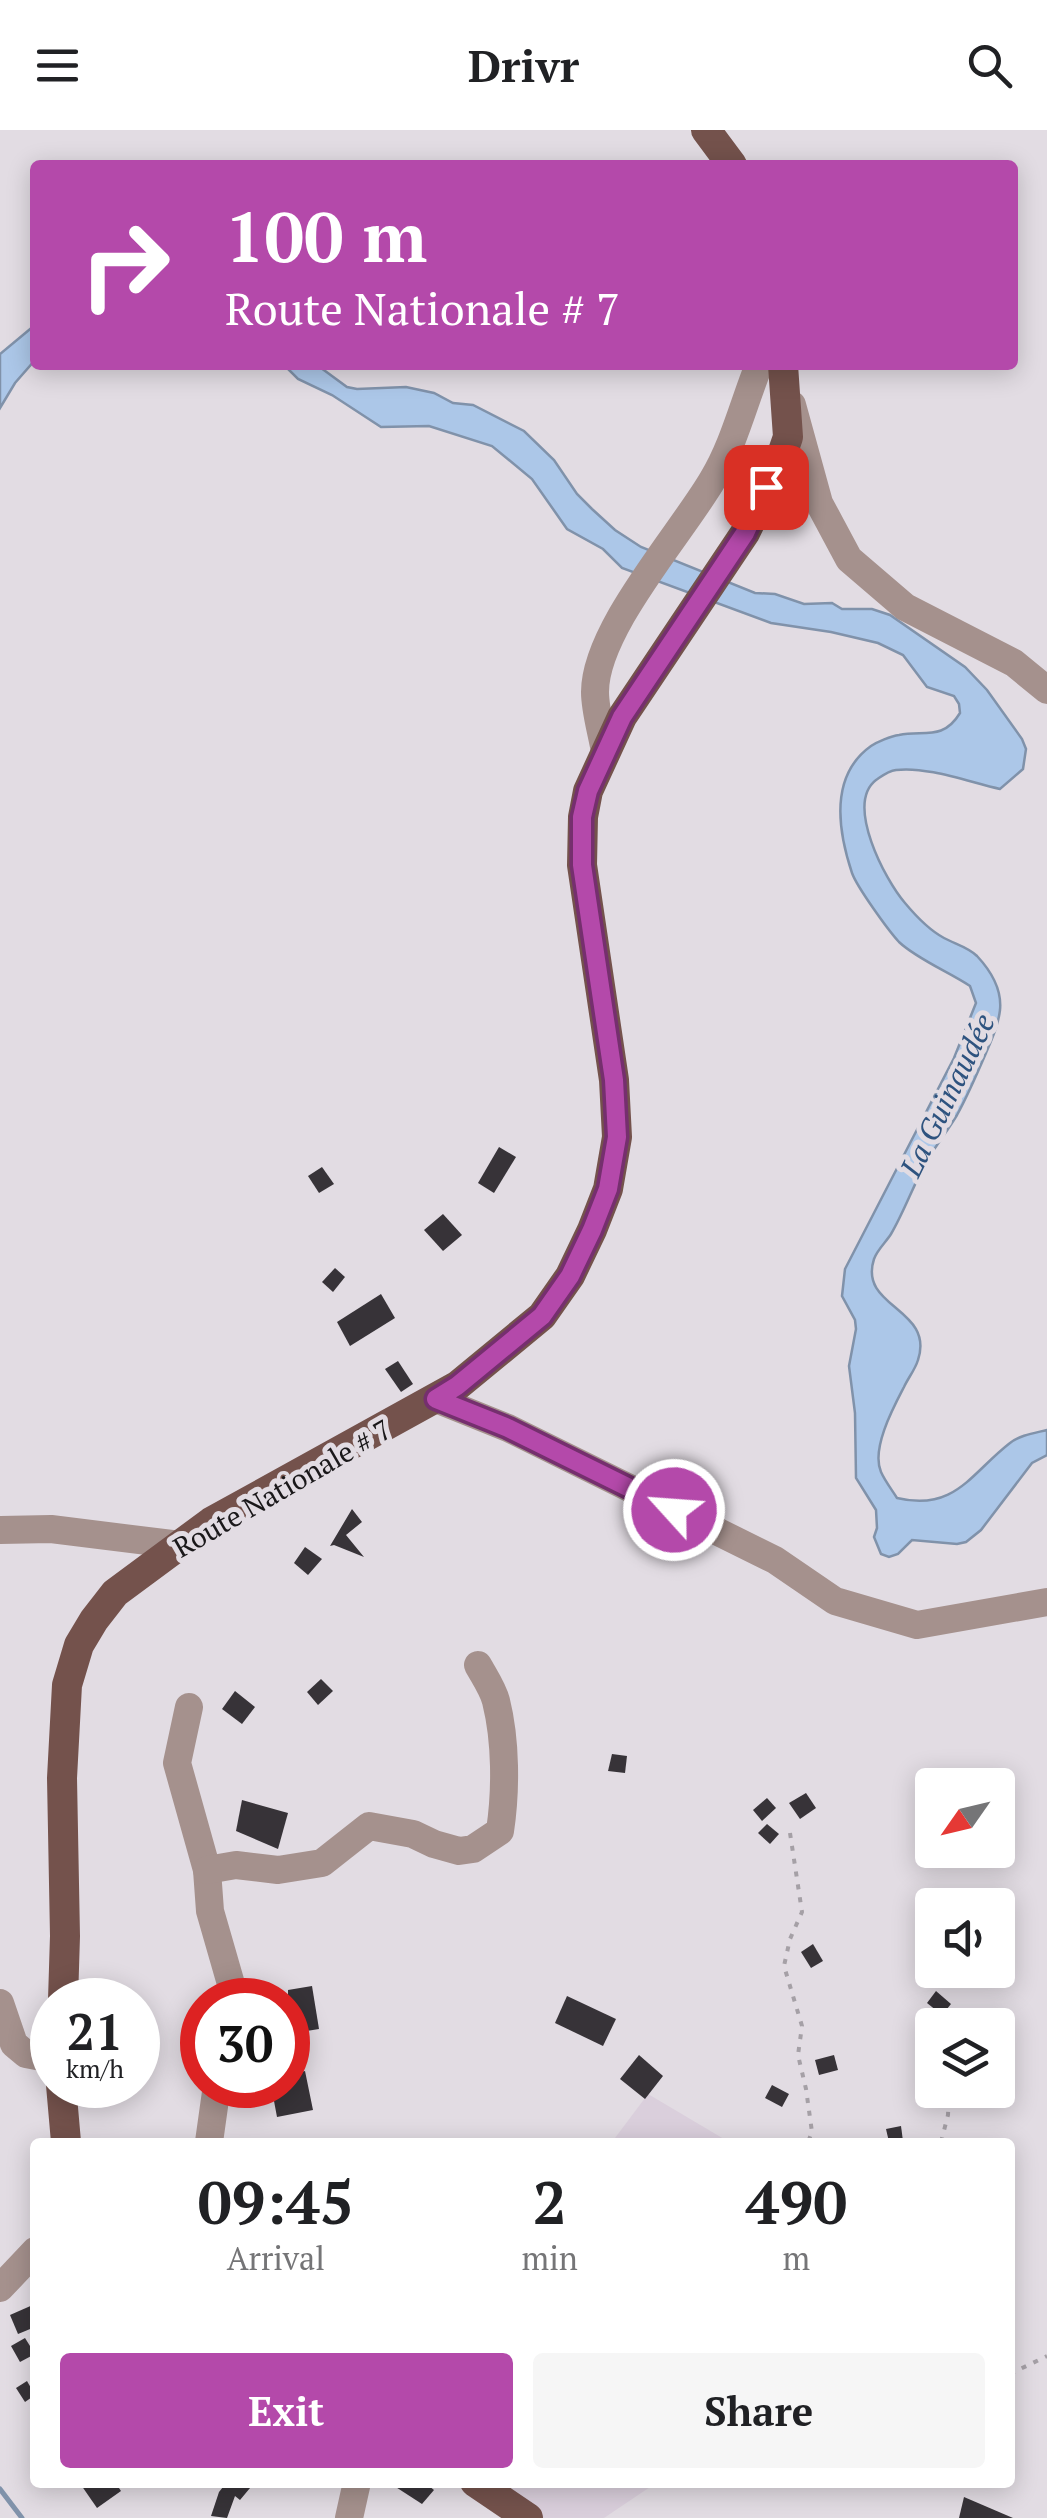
<!DOCTYPE html>
<html lang="en">
<head>
<meta charset="utf-8">
<style>
	:root { --surface:#fff; --page:#f6f6f6; --text:#202124; --muted:#757577; --accent:#b449aa }
	body { margin:0; font-family:"PT Serif",serif; background:var(--page); color:var(--text); height:100vh; display:flex; flex-direction:column; font-size:38px; white-space:nowrap }
	* { box-sizing:border-box; margin:0 }
	p { font-size:32px; color:var(--muted) }
	.icon { flex:none; width:55px; height:55px; fill:none; stroke:currentColor; stroke-width:2; stroke-linecap:round; stroke-linejoin:round }
	.map { position:relative; flex:1; overflow:hidden }
	.drawer { position:absolute; left:30px; top:2008px; width:985px; height:350px; display:flex; flex-direction:column; background:var(--surface); border-radius:10px; box-shadow:0 5px 25px #0003 }
	.drawer>* { flex:none }
	.guide { position:absolute; left:30px; top:30px; width:988px; height:210px; border-radius:10px; box-shadow:0 5px 25px #0003; background:#b449aa; color:#fff; overflow:hidden }
	.needle { width:65px; rotate:236deg }
	.tools { position:absolute; left:915px; top:1638px; display:grid; gap:20px }
	.tools a { display:grid; place-items:center; width:100px; height:100px; border-radius:10px; background:var(--surface); box-shadow:0 5px 25px #0003; font-size:50px }
	.speed { position:absolute; left:30px; top:1848px; display:flex; gap:20px; font-size:50px; font-weight:700; text-align:center }
	.speed>* { display:grid; place-content:center; width:130px; height:130px; border-radius:50%; background:var(--surface); box-shadow:0 5px 25px #0003; line-height:1 }
	.speed small { font-size:25px; font-weight:400 }
	.speed .limit { border:15px solid #d22; background:#fff; color:#111 }
	.pin { position:absolute; display:grid; place-items:center; width:85px; height:85px; color:#fff; margin:-42px; border-radius:20px; box-shadow:0 5px 15px #0006 }
	.me { position:absolute; width:110px; margin:-55px; rotate:296deg; stroke-linejoin:round; filter:drop-shadow(0 0 8px #0008) }
	.turn { display:flex; align-items:center; gap:35px; height:210px; padding:0 30px; font-size:45px }
	.turn .icon { width:130px; height:130px; stroke-width:2.5 }
	.turn b { display:block; font-size:70px; line-height:85px }
	.eta { display:flex; justify-content:space-evenly; align-items:center; height:170px; text-align:center }
	.eta b { font-size:60px; font-weight:800; line-height:70px }
	.button { display:flex; gap:20px; margin-top:auto; padding:20px 30px }
	.button a { flex:1; height:115px; border-radius:10px; background:var(--accent); color:#fff; font-size:40px; font-weight:800; line-height:115px; text-align:center }
	.button a+a { background:var(--page); color:var(--text) }
	header { display:flex; justify-content:space-between; align-items:center; height:130px; padding:0 30px; background:var(--surface); font-size:45px; font-weight:800 }
	.map>svg:first-child { display:block }
	.built { fill:#dacfdc }
	.water { fill:#acc7e8; stroke:#8092aa; stroke-width:2.5 }
	.lines { fill:none; stroke-linecap:round; stroke-linejoin:round }
	.stream { stroke:#8092aa; stroke-width:5 }
	.building { fill:#373338 }
	.path { stroke:#a5a0a6; stroke-width:4; stroke-dasharray:5 8; stroke-linecap:butt }
	.minor { stroke:#a5918d; stroke-width:28 }
	.major { stroke:#74524c; stroke-width:30 }
	.route-casing { stroke:#752f6e; stroke-width:25 }
	.route { stroke:#b449aa; stroke-width:18 }
	.labels { text-anchor:middle; dominant-baseline:central; stroke-width:10; stroke-linejoin:round; paint-order:stroke }
	.street-label { font-size:28px; fill:#1a181a; stroke:#e2dce3 }
	.water-label { font-size:30px; font-style:italic; fill:#2e537f; stroke:#e2dce3 }
</style>
</head>
<body>
<header><svg class="icon" aria-label="menu" viewBox="0 0 24 24"><path d="M4 6h16M4 12h16M4 18h16"/></svg>Drivr<svg class="icon" aria-label="search" viewBox="0 0 24 24"><circle cx="10" cy="10" r="6"/><path d="M15 15l6 6"/></svg></header>
<div class="map">
<svg width="1047" height="2388" viewBox="0 0 1047 2388">
	<rect width="100%" height="100%" fill="#e2dce3"/>
	<g class="built">
		<polygon points="648,1964 729,2012 612,2012"/>
		<polygon points="484,2353 656,2353 604,2388 536,2388"/>
	</g>
	<g class="water">
		<polygon points="35,195 35,230 15,253 0,278 0,224"/>
		<path d="M284,235h33l30,22 10,2 49,-2 28,6 19,10 20,2 51,26 30,29 23,34 15,15 23,21 26,17 114,46 20,1 29,10 28,-1 10,6h30l18,6 75,52 22,23 35,49 4,10 -3,20 -23,20c-31,-7 -74,-23 -104,-19 -8,1 -14,6 -20,10 -31,24 9,100 29,123 10,12 26,28 39,35 11,6 24,9 33,18 14,15 25,34 23,54 -2,16 -8,29 -14,43 -9,21 -18,42 -29,62 -9,15 -20,29 -29,44 -14,24 -23,51 -37,75 -5,8 -14,16 -17,25 -16,49 61,49 44,101 -3,10 -10,18 -14,27 -11,21 -33,62 -23,85 4,9 11,18 16,26 58,14 74,-25 113,-55 10,-8 25,-10 37,-13v25l-15,8 -51,67 -15,12 -9,2 -45,-4 -14,14 -9,3 -8,-3 -7,-17 3,-9 -1,-18 -20,-32 -1,-65 -6,-47 7,-37 -1,-9 -13,-24 3,-27 109,-211 22,-55 -6,-17c-21,-14 -53,-27 -71,-44 -11,-12 -42,-55 -47,-69 -14,-42 -23,-97 19,-127 6,-4 20,-10 28,-11 25,-5 44,6 61,-22l-1,-9 -5,-8 -27,-9 -24,-32 -25,-12 -47,-11 -60,-9 -149,-55 -19,-19 -36,-20 -35,-50 -40,-33 -63,-20 -48,1 -49,-32 -34,-16z"/>
	</g>
	<g class="lines">
		<polyline class="stream" points="0,2359 22,2388"/>
	</g>
	<g class="building">
		<polygon points="499,1017 516,1027 494,1063 478,1053"/>
		<polygon points="322,1037 334,1054 319,1063 308,1046"/>
		<polygon points="443,1084 462,1105 443,1121 424,1100"/>
		<polygon points="335,1138 345,1147 333,1162 322,1152"/>
		<polygon points="381,1164 395,1188 350,1216 337,1192"/>
		<polygon points="398,1231 413,1254 401,1262 385,1239"/>
		<polygon points="352,1379 362,1392 346,1405 364,1427 334,1415 330,1416"/>
		<polygon points="305,1417 322,1429 308,1445 294,1433"/>
		<polygon points="321,1549 333,1561 318,1575 307,1562"/>
		<polygon points="235,1561 255,1577 242,1594 222,1579"/>
		<polygon points="612,1624 627,1626 625,1643 608,1641"/>
		<polygon points="806,1663 816,1678 800,1689 789,1673"/>
		<polygon points="767,1668 776,1678 762,1691 753,1680"/>
		<polygon points="242,1670 288,1683 278,1719 236,1701"/>
		<polygon points="767,1694 779,1704 770,1714 758,1703"/>
		<polygon points="813,1814 823,1831 811,1838 801,1822"/>
		<polygon points="312,1856 319,1899 288,1904 288,1860"/>
		<polygon points="936,1861 951,1874 942,1885 927,1873"/>
		<polygon points="567,1866 616,1889 603,1916 555,1893"/>
		<polygon points="639,1925 663,1946 645,1969 620,1949"/>
		<polygon points="834,1925 838,1940 819,1945 815,1930"/>
		<polygon points="305,1941 313,1980 277,1987 271,1955 288,1955 288,1945"/>
		<polygon points="772,1955 789,1964 782,1977 765,1968"/>
		<polygon points="901,1996 903,2011 889,2012 886,1999"/>
		<polygon points="35,2174 35,2197 18,2204 10,2185"/>
		<polygon points="25,2208 35,2224 20,2232 11,2216"/>
		<polygon points="27,2251 35,2265 25,2272 16,2258"/>
		<polygon points="79,2352 115,2352 121,2361 97,2378"/>
		<polygon points="218,2352 255,2352 240,2370 235,2366 227,2388 211,2386 219,2362 223,2357"/>
		<polygon points="388,2352 424,2352 434,2360 422,2374"/>
		<polygon points="964,2367 1013,2388 959,2388"/>
	</g>
	<g class="lines">
		<g class="path">
			<polyline points="790,1703 802,1782 790,1809 784,1836 802,1896 798,1925 806,1959 812,2002 808,2012"/>
			<polyline points="948,1895 949,1893"/>
			<polyline points="941,2012 948,1985 949,1960"/>
			<polyline points="1010,2244 1047,2226"/>
		</g>
		<g class="minor">
			<polyline points="792,275 819,373 849,429 905,477 1014,533 1047,560"/>
			<path d="M605,622c-3,-19 -10,-41 -10,-60 0,-63 86,-158 118,-213 21,-35 31,-77 46,-114"/>
			<polyline points="436,1269 508,1298 775,1430 835,1471 917,1495 1047,1472"/>
			<polyline points="0,1400 51,1399 180,1415"/>
			<polyline points="189,1577 177,1633 207,1740 210,1781 231,1854 229,1870"/>
			<path d="M207,1740l29,-5 42,5 44,-7 47,-37 44,8 21,10 25,7 14,-2 27,-18c6,-40 6,-90 -4,-130 -3,-12 -12,-25 -18,-36"/>
			<polyline points="0,1873 14,1914 26,1924 52,1929"/>
			<polyline points="209,2012 217,1955"/>
			<polyline points="0,2158 35,2121"/>
			<polyline points="349,2388 357,2352"/>
		</g>
		<g class="major">
			<polyline points="706,0 732,35"/>
			<polyline points="63,1870 65,1806 62,1648 67,1555 79,1515 94,1490 115,1463 211,1392 457,1256 542,1186 570,1146 592,1100 608,1059 617,1007 614,950 582,735 583,687 588,661 622,587 745,403 779,333 788,307 783,235"/>
			<polyline points="61,1955 66,2012"/>
			<polyline points="475,2352 528,2388"/>
		</g>
	</g>
	<g class="lines">
		<g class="route-casing">
			<polyline id="route" points="674,1380 508,1298 436,1269 457,1256 542,1186 570,1146 592,1100 608,1059 617,1007 614,950 582,735 582,687 588,661 622,587 745,403 766,357"/>
		</g>
		<use href="#route" class="route"/>
	</g>
	<g class="labels">
		<g class="street-label">
			<text transform="translate(282 1358) rotate(-30)">Route Nationale # 7</text>
		</g>
		<g class="water-label">
			<text transform="translate(947 965) rotate(-64)">La Guinaudée</text>
		</g>
	</g>
</svg>
<div class="tools">
<a><svg class="needle" viewBox="-14 -14 28 28"><path d="M0-13l5 13h-10z" fill="#e53935"/><path d="M0 13l5-13h-10z" fill="#757577"/></svg></a>
<a><svg class="icon" aria-label="sound" viewBox="0 0 24 24"><path d="M4 9h4l5-4v14l-5-4H4zM17 9q2 3 0 6"/></svg></a>
<a><svg class="icon" aria-label="layers" viewBox="0 0 24 24"><path d="M12 4l9 5-9 5-9-5zM3 14l9 5 9-5"/></svg></a>
</div>
<div class="speed"><div>21<small>km/h</small></div><div class="limit">30</div></div>
<div class="pin" style="left:766px;top:357px;background:#d93025"><svg class="icon" aria-label="arrive" viewBox="0 0 24 24"><path d="M6 21V4h12l-3 4 3 4H6"/></svg></div>
<svg class="me" style="left:674px;top:1380px" viewBox="-20 -20 40 40"><circle r="17" fill="#b449aa" stroke="#fff" stroke-width="3"/><path d="M0-11L8 9 0 5-8 9z" fill="#fff"/></svg>
<div class="guide">
<div class="turn"><svg class="icon" aria-label="right" viewBox="0 0 24 24"><path d="M7 20v-9h11M14 6l5 5-5 5"/></svg><div><b>100 m</b>Route Nationale # 7</div></div>
</div>
<section class="drawer">
<div class="eta">
<div><b>09:45</b><p>Arrival</p></div>
<div><b>2</b><p>min</p></div>
<div><b>490</b><p>m</p></div>
</div>
<div class="button"><a>Exit</a><a>Share</a></div>
</section>
</div>
</body>
</html>
